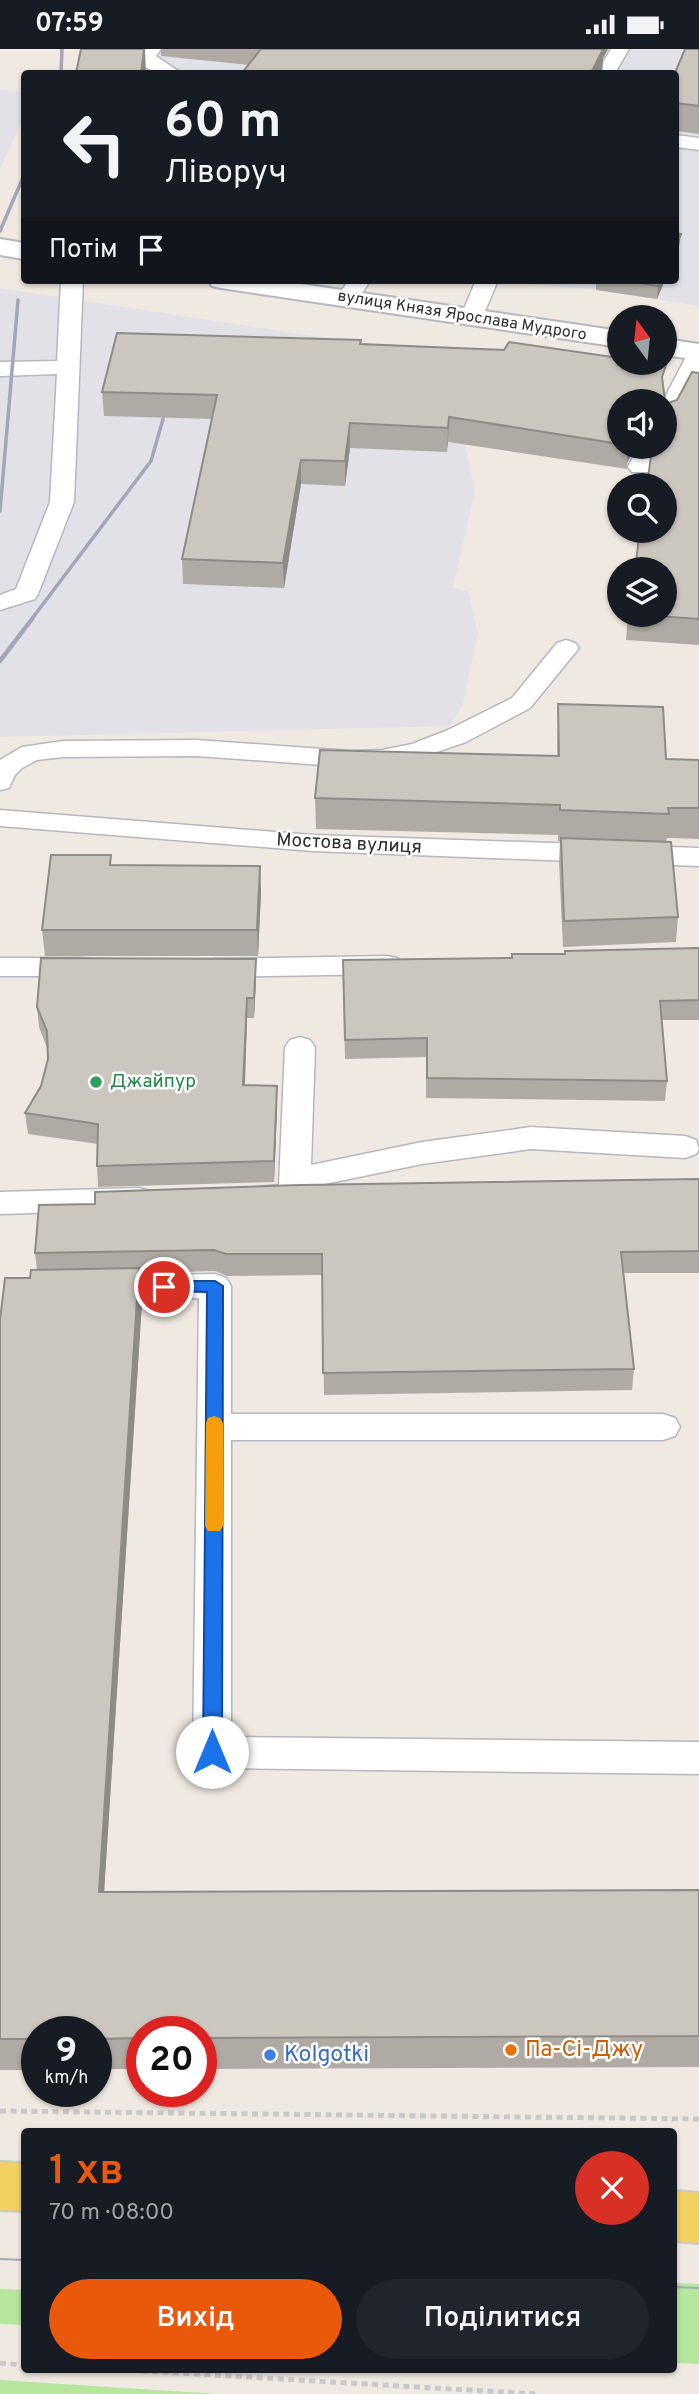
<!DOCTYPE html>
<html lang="uk">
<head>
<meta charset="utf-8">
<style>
	:root { --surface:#171b24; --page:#20242c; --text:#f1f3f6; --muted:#9ea1a6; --accent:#ea580c }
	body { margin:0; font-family:Overpass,sans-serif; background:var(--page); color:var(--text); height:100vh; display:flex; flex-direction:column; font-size:26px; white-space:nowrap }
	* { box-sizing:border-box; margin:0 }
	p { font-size:23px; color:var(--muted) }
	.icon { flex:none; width:38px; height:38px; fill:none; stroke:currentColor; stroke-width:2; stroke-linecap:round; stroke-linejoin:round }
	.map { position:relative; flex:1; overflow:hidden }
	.drawer { position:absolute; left:21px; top:2079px; width:656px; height:245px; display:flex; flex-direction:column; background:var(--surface); border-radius:7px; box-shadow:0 2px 5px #0004 }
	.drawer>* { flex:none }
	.top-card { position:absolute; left:21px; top:21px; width:658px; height:214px; border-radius:7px; box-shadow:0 2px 5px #0004; background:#171b24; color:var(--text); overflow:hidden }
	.needle { width:46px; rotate:345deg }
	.buttons { position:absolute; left:607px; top:256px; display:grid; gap:14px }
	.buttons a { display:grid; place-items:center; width:70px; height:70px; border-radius:50%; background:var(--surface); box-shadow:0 2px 5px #0004; font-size:35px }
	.speed { position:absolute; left:21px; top:1967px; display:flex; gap:14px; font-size:35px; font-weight:700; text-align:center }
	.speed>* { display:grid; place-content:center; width:91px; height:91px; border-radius:50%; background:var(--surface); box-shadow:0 2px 5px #0004; line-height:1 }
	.speed small { font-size:18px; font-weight:400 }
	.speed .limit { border:10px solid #d22; background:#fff; color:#111 }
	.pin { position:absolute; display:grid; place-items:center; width:60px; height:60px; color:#fff; margin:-30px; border:4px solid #fff; border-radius:50%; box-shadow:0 2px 7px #0007 }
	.me { position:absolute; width:77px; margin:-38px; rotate:0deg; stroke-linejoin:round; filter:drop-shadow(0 0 5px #0008) }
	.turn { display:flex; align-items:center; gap:24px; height:147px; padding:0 28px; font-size:32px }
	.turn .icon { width:91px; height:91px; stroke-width:2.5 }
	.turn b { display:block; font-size:49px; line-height:60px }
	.then { display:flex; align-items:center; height:66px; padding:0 28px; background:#0003; gap:14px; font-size:26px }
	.round { display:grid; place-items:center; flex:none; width:74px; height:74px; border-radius:37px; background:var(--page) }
	.head { display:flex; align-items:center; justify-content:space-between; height:119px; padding:0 28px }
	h1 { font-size:42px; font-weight:600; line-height:52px; color:var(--accent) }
	.cta { display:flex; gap:14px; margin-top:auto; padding:14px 28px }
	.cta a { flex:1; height:80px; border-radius:42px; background:var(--accent); color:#fff; font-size:28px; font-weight:600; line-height:80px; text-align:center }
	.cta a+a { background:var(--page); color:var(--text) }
	.status { display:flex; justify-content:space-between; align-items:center; height:49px; padding:0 35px; background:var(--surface); direction:ltr }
	.status svg { height:19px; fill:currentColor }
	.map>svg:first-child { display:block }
	.industrial { fill:#e3e1e8 }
	.green { fill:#b6e59e }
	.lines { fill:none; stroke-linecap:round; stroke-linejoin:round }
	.service-casing { stroke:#b4b7c1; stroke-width:3 }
	.secondary-casing { stroke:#b4b7c1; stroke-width:4 }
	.primary-casing { stroke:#c9c9c9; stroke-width:4 }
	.path { stroke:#c9c9c9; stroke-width:5; stroke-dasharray:6 4.5; stroke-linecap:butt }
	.service { fill:#fff; fill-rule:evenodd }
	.secondary { fill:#fff; fill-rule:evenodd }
	.primary { fill:#f2d163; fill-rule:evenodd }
	.tram { stroke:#a3a6b8; stroke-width:2 }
	.rail-far1 { stroke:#a3a6b8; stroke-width:3.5 }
	.rail { stroke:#a3a6b8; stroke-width:4.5 }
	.wall { fill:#afaba4 }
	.shaded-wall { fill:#8e8b86 }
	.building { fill:#cbc7bf; stroke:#8e8b86; stroke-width:2 }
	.route { fill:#1a73e8; stroke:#114b97; stroke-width:2 }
	.slow { fill:#f59e0b }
	.leisure-dot { fill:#2e9e5b; stroke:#fff; stroke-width:2.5 }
	.food-dot { fill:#e8710a; stroke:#fff; stroke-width:2.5 }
	.shop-dot { fill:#3f7fe0; stroke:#fff; stroke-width:2.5 }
	.labels { text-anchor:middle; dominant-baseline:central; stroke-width:5; stroke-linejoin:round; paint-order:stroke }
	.far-street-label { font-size:16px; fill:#2e2e2e; stroke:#fff }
	.street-label { font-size:19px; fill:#2e2e2e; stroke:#fff }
	.leisure-label { font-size:19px; fill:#27864d; stroke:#fff; text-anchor:start }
	.near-food-label { font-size:23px; fill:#c56008; stroke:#fff; text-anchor:start }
	.near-shop-label { font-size:23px; fill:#366cbe; stroke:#fff; text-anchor:start }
</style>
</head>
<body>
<div class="status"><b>07:59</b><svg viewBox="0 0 49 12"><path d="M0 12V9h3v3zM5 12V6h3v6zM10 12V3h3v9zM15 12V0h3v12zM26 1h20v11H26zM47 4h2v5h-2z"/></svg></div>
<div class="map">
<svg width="699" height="2345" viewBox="0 0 699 2345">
	<rect width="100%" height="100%" fill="#efe9e1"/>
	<g class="industrial">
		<polygon points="81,0 699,0 699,257 596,241 488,231 676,231 676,24 82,24"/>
		<polygon points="0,40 24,43 24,68 0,120"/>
		<polygon points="0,239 508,317 465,395 475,442 453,539 468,542 478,584 463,655 450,677 0,688"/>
	</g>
	<g class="green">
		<polygon points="674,2234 699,2235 699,2315 674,2314"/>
		<polygon points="0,2240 24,2241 24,2276 0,2275"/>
		<polygon points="0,2331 218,2345 0,2345"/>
	</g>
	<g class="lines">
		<g class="service-casing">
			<g id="service">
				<path d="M141,0h20l-5,7 25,17c-17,2 -35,-1 -46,-16z"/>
				<polygon points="611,0 629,0 615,24 597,24"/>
				<polygon points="676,86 699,89 699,101 676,98"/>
				<polygon points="61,231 83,231 74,453 38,545 35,550 0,561 0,546 16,540 50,453 57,325 0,327 0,313 57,312"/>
				<polygon points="349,231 371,231 355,254 339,254 336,249"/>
				<polygon points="476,231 498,231 483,267 480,272 464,272 461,267"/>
				<polygon points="699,297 699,325 676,369 673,374 665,376 665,352 663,352 688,304 691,299"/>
				<polygon points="639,397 662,397 648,423 632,423 628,418"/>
				<polygon points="566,591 575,594 579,599 530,659 466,693 419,709 382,717 350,718 197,707 63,708 37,711 22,719 15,726 9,739 0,741 0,711 22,698 63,692 197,691 350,702 382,701 412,695 448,681 512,649 557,594"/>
				<polygon points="0,761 313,786 699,799 699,817 313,802 0,777"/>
				<polygon points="387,907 397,909 401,916 397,923 387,925 215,928 205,926 201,919 205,912 215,910"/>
				<polygon points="0,909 83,909 93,911 97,918 93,925 83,927 0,927"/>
				<path d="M300,988l10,3 5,7 -4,118 111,-23 109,-15 154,9 11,4 3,9 -3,5 -11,4 -154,-9 -109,15 -112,23v8l-5,8c-18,5 -38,6 -56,1l-5,-8 5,-8 30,-3 6,-138 5,-7z"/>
				<polygon points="139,1139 150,1142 155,1150 150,1158 139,1161 0,1165 0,1143"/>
				<polygon points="215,1225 226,1229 231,1237 231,1365 663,1365 675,1369 680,1378 675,1387 663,1391 231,1391 231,1688 699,1693 699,1725 212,1719 199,1714 193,1703 199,1249 99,1251 88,1247 83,1239 88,1231 99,1227"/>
			</g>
		</g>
		<g class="secondary-casing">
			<g id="secondary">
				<polygon points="0,190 24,194 24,210 0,206"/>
				<polygon points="208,231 274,231 620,282 620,298 221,239 212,237"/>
				<polygon points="665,290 699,295 699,311 665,306"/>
			</g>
		</g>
		<g class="primary-casing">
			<g id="primary">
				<polygon points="0,2113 24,2114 24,2162 0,2161"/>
				<polygon points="674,2142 699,2144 699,2194 674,2192"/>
			</g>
		</g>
		<g class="path">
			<polyline points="0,2062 699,2070"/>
			<polyline points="0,2314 24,2316"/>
			<polyline points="110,2320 537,2345"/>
		</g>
		<use href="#service" class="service"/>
		<use href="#secondary" class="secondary"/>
		<use href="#primary" class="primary"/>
		<g class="tram">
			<polyline points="0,2210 24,2211"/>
			<polyline points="674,2238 699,2239"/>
		</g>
		<g class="rail-far1">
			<polyline points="61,24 62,0"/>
			<polyline points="0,182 24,126"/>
			<polyline points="0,462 18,251"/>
			<polyline points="31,571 151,412 163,370"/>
		</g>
		<polyline class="rail" points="0,612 32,570"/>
	</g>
	<g class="wall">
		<polygon points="161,0 608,0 603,9 602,24 242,24 249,16 161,7"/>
		<polygon points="699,0 699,85 676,82 676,24"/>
		<polygon points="596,231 665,231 657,250 596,241"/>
		<polygon points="361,295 620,352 620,397 636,397 627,414 627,420 448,393 447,403 350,399 345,437 301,435 284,539 183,535 182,510 212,370 104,367 102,343"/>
		<polygon points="699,324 699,596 626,591 628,565 665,397 665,352 668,354 677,351"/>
		<polygon points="558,655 666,710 699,711 699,790 667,789 666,793 678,868 676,893 563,898 559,814 560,792 558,792 558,786 316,780 315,749 557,707"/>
		<polygon points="112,816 260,817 261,843 258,907 45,907 42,881"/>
		<polygon points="699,899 699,971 662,971 667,1032 665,1052 426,1049 426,1008 345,1010 343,911 511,909 512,905 565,905"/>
		<polygon points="256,910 256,930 254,969 247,969 245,1036 277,1037 277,1057 274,1133 98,1138 97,1117 98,1095 28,1085 25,1064 41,1037 48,1010 47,999 39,978 37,958"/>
		<polygon points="699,1130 699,1224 623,1224 634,1320 632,1341 324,1346 322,1226 227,1227 215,1222 139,1224 142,1253 104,1843 699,1841 699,2018 201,2020 201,1983 142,1983 142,2020 96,2020 96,1983 37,1983 37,2021 0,2021 0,1271 37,1221 35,1204 95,1155"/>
	</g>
	<g class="shaded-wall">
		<polygon points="144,0 145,0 146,24 141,24"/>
		<polygon points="596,0 608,0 603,9 602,24 591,24"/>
		<polygon points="681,185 679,198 676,207 676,196"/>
		<polygon points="661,231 665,231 657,250 658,237"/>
		<polygon points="449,368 448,393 447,403 448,379"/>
		<polygon points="350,374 350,399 345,437 345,412"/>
		<polygon points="628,397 636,397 627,414"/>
		<polygon points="301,411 301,435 284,539 283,514"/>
		<polygon points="260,817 261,843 258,907 257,881"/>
		<polygon points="256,910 256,930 254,969 254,949"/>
		<polygon points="247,949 247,969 244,1057 243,1036"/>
		<polygon points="277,1037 277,1057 274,1133 274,1112"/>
		<polygon points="139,1219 142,1253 102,1875 99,1843"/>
	</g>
	<g class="building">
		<polygon points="81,0 144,0 141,24 76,24"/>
		<polygon points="261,0 603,0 591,24 242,24"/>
		<polygon points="685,0 699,0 699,57 676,54 675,24"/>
		<polygon points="676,184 681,185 676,196"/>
		<polygon points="620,231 661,231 658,237"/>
		<polygon points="117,284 361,291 360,295 504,301 509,293 620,309 620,313 649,313 666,316 662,328 665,352 620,352 620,395 449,368 448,379 350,374 345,412 301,411 283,514 182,510 217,346 102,343"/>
		<polygon points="692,323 699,324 699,570 628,565 665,565 665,520 635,520 640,481 665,481 665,436 647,436 652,400 654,397 665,397 665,376 666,374 665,371 665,352 668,354 677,351"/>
		<polygon points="558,655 663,658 666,710 699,711 699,759 668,759 669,765 560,761 560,756 315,749 320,701 559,707"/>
		<polygon points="561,789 671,793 678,868 564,872"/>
		<polygon points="51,806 111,806 110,816 260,817 257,881 42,881"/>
		<polygon points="699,899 699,951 660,952 667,1032 427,1029 427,989 345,991 343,911 512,909 512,905 565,905 565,902"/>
		<polygon points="41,909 256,910 254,949 247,949 243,1036 277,1037 274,1112 97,1117 98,1075 25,1064 41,1037 48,1010 47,982 37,958"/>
		<polygon points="699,1130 699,1202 621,1203 634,1320 323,1324 322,1205 226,1205 214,1201 35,1204 39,1156 95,1155 95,1143 300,1136"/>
		<polygon points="139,1219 99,1843 699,1841 699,1987 201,1989 201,1983 142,1983 142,1989 96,1990 96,1983 37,1983 37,1990 0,1990 0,1271 5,1229 30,1229 31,1221"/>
	</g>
	<polygon class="route" points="164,1232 215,1232 223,1237 222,1703 219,1709 212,1711 206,1709 203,1703 207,1243 159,1242 156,1238 159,1234"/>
	<polygon class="slow" points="214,1367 220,1369 223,1374 223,1477 220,1482 208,1482 205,1477 206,1374 208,1369"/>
	<circle class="leisure-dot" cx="96" cy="1033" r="7"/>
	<circle class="food-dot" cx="511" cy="2001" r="7"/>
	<circle class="shop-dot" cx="270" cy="2006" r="7"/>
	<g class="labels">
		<g class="far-street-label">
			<text transform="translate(462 267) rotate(9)">вулиця Князя Ярослава Мудрого</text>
		</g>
		<g class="street-label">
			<text transform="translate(349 795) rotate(3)">Мостова вулиця</text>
		</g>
		<g class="leisure-label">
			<text x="110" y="1033">Джайпур</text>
		</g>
		<g class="near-food-label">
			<text x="525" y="2001">Па-Сі-Джу</text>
		</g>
		<g class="near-shop-label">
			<text x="284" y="2006">Kolgotki</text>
		</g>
	</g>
</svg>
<div class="buttons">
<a><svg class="needle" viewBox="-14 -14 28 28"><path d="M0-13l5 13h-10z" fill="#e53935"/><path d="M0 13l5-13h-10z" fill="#9ea1a6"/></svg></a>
<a><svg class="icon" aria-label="sound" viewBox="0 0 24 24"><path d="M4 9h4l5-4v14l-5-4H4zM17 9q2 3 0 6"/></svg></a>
<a><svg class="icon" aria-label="search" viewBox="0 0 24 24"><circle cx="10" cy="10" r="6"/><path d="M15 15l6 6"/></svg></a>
<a><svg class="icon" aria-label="layers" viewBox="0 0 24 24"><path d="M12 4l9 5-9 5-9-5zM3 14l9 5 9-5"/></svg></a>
</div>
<div class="speed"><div>9<small>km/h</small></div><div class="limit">20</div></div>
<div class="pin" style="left:164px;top:1238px;background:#d93025"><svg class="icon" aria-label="arrive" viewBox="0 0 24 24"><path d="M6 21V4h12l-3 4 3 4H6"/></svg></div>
<svg class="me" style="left:212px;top:1703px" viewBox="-20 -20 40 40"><circle r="19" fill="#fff"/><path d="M0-13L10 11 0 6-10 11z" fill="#1a73e8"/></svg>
<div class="top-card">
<div class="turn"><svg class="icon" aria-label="left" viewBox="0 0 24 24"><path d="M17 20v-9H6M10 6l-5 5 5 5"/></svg><div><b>60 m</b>Ліворуч</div></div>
<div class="then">Потім<svg class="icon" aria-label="arrive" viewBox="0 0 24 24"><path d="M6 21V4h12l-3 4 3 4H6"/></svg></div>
</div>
<section class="drawer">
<div class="head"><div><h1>1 хв</h1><p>70 m · 08:00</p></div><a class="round" style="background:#d93025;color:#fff"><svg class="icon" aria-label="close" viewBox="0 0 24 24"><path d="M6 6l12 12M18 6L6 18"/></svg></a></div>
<div class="cta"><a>Вихід</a><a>Поділитися</a></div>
</section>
</div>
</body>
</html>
